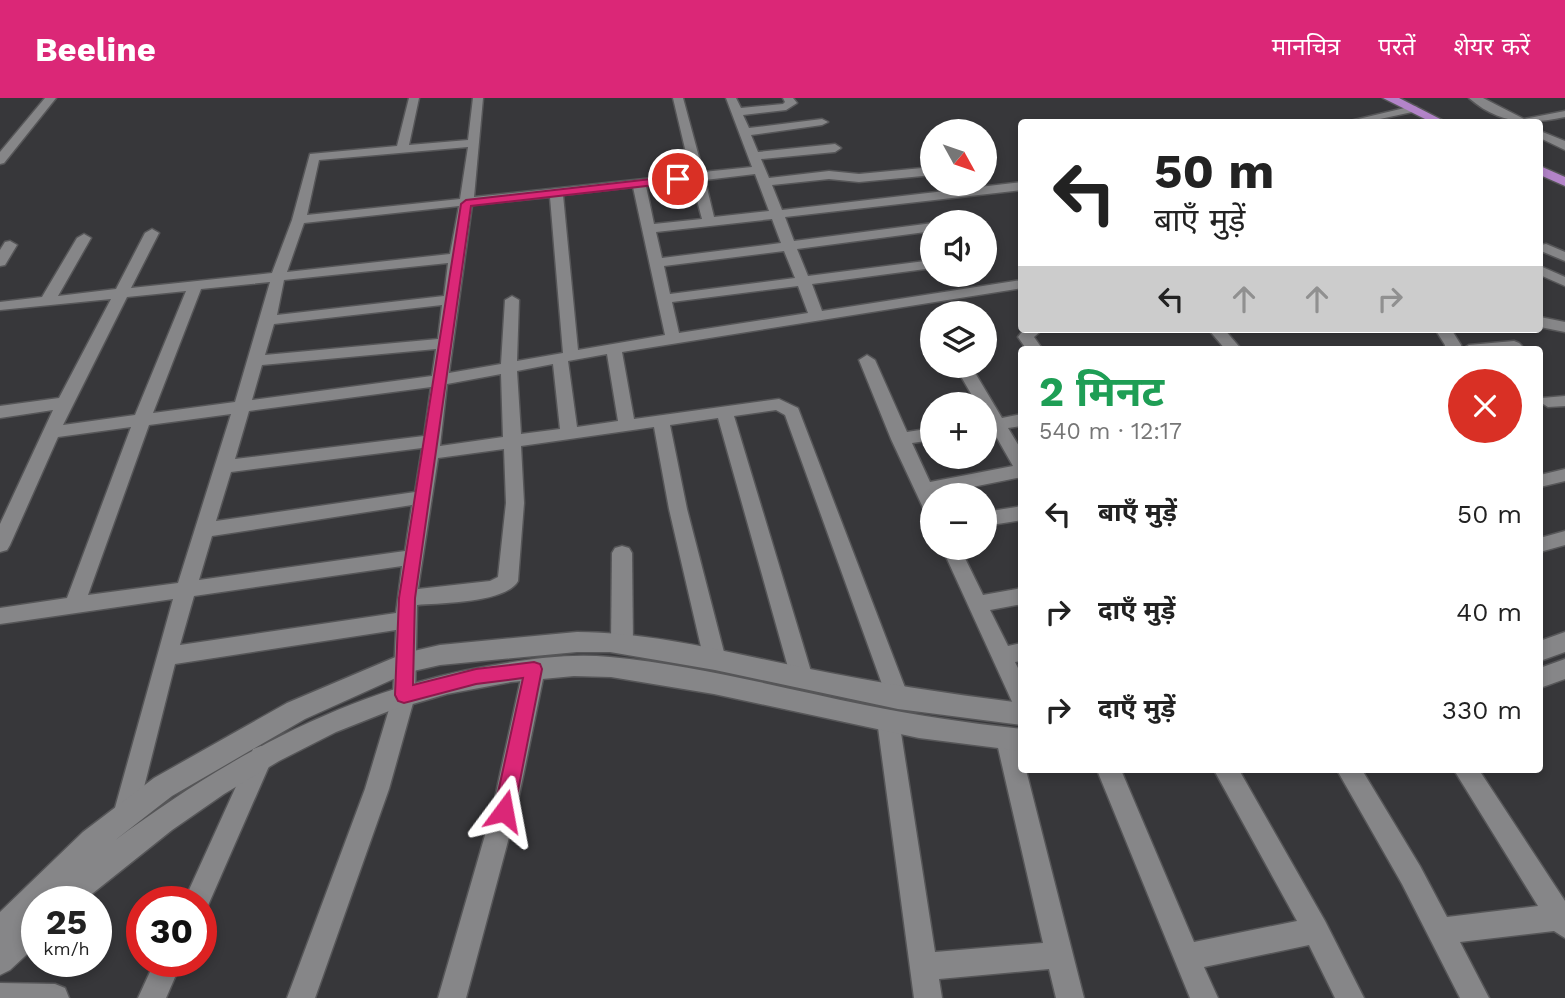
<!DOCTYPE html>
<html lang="hi">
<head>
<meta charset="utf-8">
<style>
	:root { --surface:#fff; --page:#f2f2f2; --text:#222; --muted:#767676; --accent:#db2777 }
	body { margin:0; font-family:"Work Sans","Noto Sans Devanagari",sans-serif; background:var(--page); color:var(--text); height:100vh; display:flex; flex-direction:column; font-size:26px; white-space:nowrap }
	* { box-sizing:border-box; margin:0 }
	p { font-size:23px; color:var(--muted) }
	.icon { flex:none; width:38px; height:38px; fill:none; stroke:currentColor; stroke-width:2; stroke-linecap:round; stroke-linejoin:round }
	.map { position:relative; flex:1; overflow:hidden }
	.drawer { position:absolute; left:1018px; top:248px; width:525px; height:427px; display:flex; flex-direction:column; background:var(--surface); border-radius:7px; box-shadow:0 4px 10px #0003 }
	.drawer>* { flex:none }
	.hud { position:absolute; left:1018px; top:21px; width:525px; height:214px; border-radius:7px; box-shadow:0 4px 10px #0003; background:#fff; color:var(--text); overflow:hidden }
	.needle { width:46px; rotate:130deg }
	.fabs { position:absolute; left:920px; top:21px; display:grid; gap:14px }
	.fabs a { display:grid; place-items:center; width:77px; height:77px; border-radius:50%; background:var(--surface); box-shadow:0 4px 10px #0003; font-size:35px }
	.speed { position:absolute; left:21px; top:788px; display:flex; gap:14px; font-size:35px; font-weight:700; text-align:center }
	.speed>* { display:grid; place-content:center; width:91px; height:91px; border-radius:50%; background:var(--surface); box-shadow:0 4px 10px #0003; line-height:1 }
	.speed small { font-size:18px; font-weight:400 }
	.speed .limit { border:10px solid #d22; background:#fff; color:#111 }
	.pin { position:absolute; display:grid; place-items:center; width:60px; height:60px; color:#fff; margin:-30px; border:4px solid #fff; border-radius:50%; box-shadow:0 2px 7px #0007 }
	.me { position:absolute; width:77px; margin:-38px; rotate:13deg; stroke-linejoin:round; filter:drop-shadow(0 0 5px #0008) }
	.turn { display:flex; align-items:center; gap:24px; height:147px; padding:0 21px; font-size:32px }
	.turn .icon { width:91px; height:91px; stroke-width:2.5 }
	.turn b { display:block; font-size:49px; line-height:60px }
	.lanes { display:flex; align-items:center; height:66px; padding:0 21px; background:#0003; justify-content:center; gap:35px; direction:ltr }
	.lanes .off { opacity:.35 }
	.round { display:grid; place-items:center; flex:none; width:74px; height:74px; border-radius:37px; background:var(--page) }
	.headline { display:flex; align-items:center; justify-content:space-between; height:119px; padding:0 21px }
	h1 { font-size:42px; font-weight:700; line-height:52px; color:#1e9e55 }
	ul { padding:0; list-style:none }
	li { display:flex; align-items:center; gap:21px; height:98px; padding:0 21px }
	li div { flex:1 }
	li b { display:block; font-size:26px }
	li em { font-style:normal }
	header { display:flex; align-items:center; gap:42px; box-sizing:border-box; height:98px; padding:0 35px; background:var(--accent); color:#fff }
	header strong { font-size:33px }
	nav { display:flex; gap:38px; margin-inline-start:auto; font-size:24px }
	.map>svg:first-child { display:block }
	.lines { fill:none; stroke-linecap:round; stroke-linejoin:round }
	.street-casing { stroke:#565658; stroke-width:3 }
	.secondary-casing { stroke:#565658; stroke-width:3 }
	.primary-casing { stroke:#565658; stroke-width:3 }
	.street { fill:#868688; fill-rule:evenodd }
	.secondary { fill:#868688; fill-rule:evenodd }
	.primary { fill:#b384c9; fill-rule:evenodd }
	.route { fill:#db2777; stroke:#8e194d; stroke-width:2 }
</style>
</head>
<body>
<header>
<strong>Beeline</strong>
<nav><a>मानचित्र</a><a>परतें</a><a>शेयर करें</a></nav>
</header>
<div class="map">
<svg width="1565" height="900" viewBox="0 0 1565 900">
	<rect width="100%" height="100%" fill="#37373a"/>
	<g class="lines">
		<g class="street-casing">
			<g id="street">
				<polygon points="45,0 56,0 4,65 0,66 0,54"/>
				<path d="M409,0h10l-10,47 59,-5 5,-42h10l-9,99 217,-23 -18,-76h10l20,74 49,-5 -26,-69h10l5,10 42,-4 2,-2 -2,-4h10l4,5 -11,7 -43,5 6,13 73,-9 6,3 -6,3 -71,10 7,17 77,-8 6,4 -6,4 -74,7 8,19 60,-7 30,3 74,-7v8l-74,7 -30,-3 -57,6 10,25 240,-28v8l-237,27 9,24 139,-18v8l-136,18 11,27 125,-16v8l-121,16 10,27 200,-31v8l-400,64 12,67 145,-20 19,9 111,290 -3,7 -8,3 -8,-3 -3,-7 -102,-283 -9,-5 -42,6 79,262 -3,7 -8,2 -8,-2 -3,-7 -73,-260 -48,7 17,84 39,151 -3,6 -8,3 -8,-3 -3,-6 -35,-151 -15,-82 -133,19 3,57 -6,78c-12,22 -77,22 -101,24l-2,91 -26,93 -74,209h-28l78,-209 28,-93 3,-66 -221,34 -38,151 -3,8 -9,4 -9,-4 -3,-8 60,-216 -173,25v-16l67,-10 64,-171 -73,10 -48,108 -3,5 -7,2v-28l53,-114 -53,8v-12l59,-8 52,-99 -111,11v-8l42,-5 35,-59 7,-4 7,4 -33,58 58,-7 29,-56 7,-4 7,4 -28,55 141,-15 20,-53 18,-66 87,-8zM468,49l-8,52 -153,16 12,-55zM755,76l14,37 -55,6 -9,-37zM692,83l10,38 -48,5 -8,-38zM633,89l32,148 -87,15 -15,-155zM550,99l13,156 -46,8 2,-61 -7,-4 -7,4 -4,64 -52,9 23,-168zM459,108l-9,48 -163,18 17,-49zM772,121l9,24 -119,15 -6,-26zM784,153l11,27 -125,16 -6,-28zM448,165l-4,33 -167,19 7,-35zM270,184l-35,120 -82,11 48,-124zM798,188l10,27 -129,20 -7,-31zM186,193l-51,124 -72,10 64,-128zM442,207l-4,34 -173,16 9,-31zM436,251l-4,27 -180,24 10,-35zM607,256l11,67 -41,6 -9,-66zM553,266l7,65 -39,5 -4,-63zM501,276l2,63 -63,9 7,-62zM431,289l-7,49 -189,23 14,-48zM231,316l-53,169 -90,12 61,-170zM422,350l-7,44 -199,29 15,-49zM504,351l2,54 -8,74 -8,4 -72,8 20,-131zM412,407l-7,46 -206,29 13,-44zM402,468l-6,47 -216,32 14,-49z"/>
				<path d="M1469,0h14l41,21 41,-8v6c-37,8 -66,7 -96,-19z"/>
				<polygon points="1413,8 1417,9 1417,13 1366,24 1346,24"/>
				<polygon points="1540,33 1565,43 1565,52 1540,40"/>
				<polygon points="10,143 17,147 5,167 0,168 0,152 5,144"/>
				<polygon points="1546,146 1565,154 1565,163 1541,153 1541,147"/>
				<polygon points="1540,168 1565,179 1565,188 1540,177"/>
				<polygon points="1540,219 1565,224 1565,234 1540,229"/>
				<polygon points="1024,231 1043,231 1034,239 1043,252 1027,252 1018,239"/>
				<polygon points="1208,231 1224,231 1242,252 1226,252"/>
				<polygon points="1435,231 1451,231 1461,247 1461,252 1445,252 1445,247"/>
				<polygon points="1514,243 1519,245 1522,248 1519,251 1461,252 1469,247"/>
				<polygon points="867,257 875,262 907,334 933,330 933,342 912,345 930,384 1013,368 993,333 985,333 985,306 977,306 955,268 971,268 1002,320 1022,316 1022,328 1008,330 1022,353 1022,379 933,397 933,418 926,416 891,341 859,262"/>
				<polygon points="1565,298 1565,308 1548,309 1540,304 1542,300"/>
				<polygon points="1565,371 1565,383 1540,389 1540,377"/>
				<polygon points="1022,408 1022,422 985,428 985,414"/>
				<polygon points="1565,433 1565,447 1540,454 1540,440"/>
				<polygon points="622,448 629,450 632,455 633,546 629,552 622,555 615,552 611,546 612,455 615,450"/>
				<polygon points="942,450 960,450 983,497 1022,490 1022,506 990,512 1008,548 1022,545 1022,563 1015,564 1022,578 1022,611 1014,608"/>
				<polygon points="534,562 542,565 545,571 516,713 466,900 438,900 492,713 523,571 526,565"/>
				<polygon points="888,612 896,615 899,622 935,854 1043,845 996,641 999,634 1007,631 1015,634 1022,655 1022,672 1026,672 1084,900 1056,900 1049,871 939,881 942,900 914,900 877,622 880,615"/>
				<polygon points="261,648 269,651 273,659 206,812 201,814 201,803 184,803 253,651"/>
				<polygon points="1097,672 1121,672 1194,844 1297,823 1214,672 1239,672 1325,823 1364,900 1335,900 1309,847 1204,869 1218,900 1190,900"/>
				<polygon points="1337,672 1362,672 1420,768 1447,819 1538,808 1454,672 1479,672 1565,803 1565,840 1554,833 1460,844 1489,900 1460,900 1402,786"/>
				<polygon points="155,863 182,863 166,900 138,900"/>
				<polygon points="0,885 55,886 65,890 69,900 0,900"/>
			</g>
		</g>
		<g class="secondary-casing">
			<g id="secondary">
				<path d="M577,534c76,0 153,21 228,36 72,15 144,26 217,35v22l-124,-16 -183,-39 -105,-18h-33l-137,13 -31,7 -104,47 -133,77 -58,45c113,-84 234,-151 375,-175 39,-7 81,-13 121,-9 86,8 171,31 255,48 52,11 104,18 157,24v22l-103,-13 -205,-44 -103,-17 -37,-1 -63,6 -64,12 -58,17 -53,21 -57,29 -55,33 -52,36 -89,71h-46v44l-27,25 -10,5v-63l83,-80 71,-54 133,-75 118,-50 35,-8z"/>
				<polygon points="1565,534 1565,554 1540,563 1540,543"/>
				<polygon points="1565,561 1565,581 1540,590 1540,570"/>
			</g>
		</g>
		<g class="primary-casing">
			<g id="primary">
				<polygon points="1383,0 1399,0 1446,24 1431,24"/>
				<polygon points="1540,68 1565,79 1565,88 1540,77"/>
			</g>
		</g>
		<use href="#street" class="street"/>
		<use href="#secondary" class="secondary"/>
		<use href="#primary" class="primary"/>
	</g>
	<polygon class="route" points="678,78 681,79 681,84 471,108 415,500 413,587 476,571 534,564 540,566 542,571 514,713 511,720 504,723 497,720 494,713 523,580 476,586 404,605 398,603 395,597 399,500 461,106 466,102"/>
</svg>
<div class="fabs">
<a><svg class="needle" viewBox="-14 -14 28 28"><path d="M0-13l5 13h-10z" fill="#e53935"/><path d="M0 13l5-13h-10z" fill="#767676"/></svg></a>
<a><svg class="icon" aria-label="sound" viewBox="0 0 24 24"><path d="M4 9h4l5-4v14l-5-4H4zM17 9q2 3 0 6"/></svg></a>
<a><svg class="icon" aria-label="layers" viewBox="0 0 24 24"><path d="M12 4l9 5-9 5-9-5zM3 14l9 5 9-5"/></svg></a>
<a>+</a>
<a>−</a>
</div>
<div class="speed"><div>25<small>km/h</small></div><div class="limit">30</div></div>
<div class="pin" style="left:678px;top:81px;background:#d93025"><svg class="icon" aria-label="arrive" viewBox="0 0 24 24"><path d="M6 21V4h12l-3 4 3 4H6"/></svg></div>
<svg class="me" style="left:504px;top:713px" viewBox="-20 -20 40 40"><path d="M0-17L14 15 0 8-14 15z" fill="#db2777" stroke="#fff" stroke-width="4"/></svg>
<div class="hud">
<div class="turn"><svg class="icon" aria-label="left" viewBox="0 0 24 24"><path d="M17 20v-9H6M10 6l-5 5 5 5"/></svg><div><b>50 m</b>बाएँ मुड़ें</div></div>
<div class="lanes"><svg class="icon" aria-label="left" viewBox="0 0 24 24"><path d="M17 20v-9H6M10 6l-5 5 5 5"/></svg><svg class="icon off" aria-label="ahead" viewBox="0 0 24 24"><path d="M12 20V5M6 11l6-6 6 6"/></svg><svg class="icon off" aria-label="ahead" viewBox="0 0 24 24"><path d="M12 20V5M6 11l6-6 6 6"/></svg><svg class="icon off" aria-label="right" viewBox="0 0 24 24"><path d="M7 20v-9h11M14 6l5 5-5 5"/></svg></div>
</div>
<section class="drawer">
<div class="headline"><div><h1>2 मिनट</h1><p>540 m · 12:17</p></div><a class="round" style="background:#d93025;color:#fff"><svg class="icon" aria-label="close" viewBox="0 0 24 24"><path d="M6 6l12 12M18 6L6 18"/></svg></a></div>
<ul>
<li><svg class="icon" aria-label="left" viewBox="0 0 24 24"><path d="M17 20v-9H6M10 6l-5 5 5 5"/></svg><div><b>बाएँ मुड़ें</b></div><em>50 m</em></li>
<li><svg class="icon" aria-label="right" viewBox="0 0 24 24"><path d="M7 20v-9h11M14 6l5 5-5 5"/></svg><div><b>दाएँ मुड़ें</b></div><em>40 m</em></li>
<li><svg class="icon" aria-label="right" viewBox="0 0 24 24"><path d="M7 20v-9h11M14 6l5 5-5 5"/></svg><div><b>दाएँ मुड़ें</b></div><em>330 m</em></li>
</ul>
</section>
</div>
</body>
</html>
